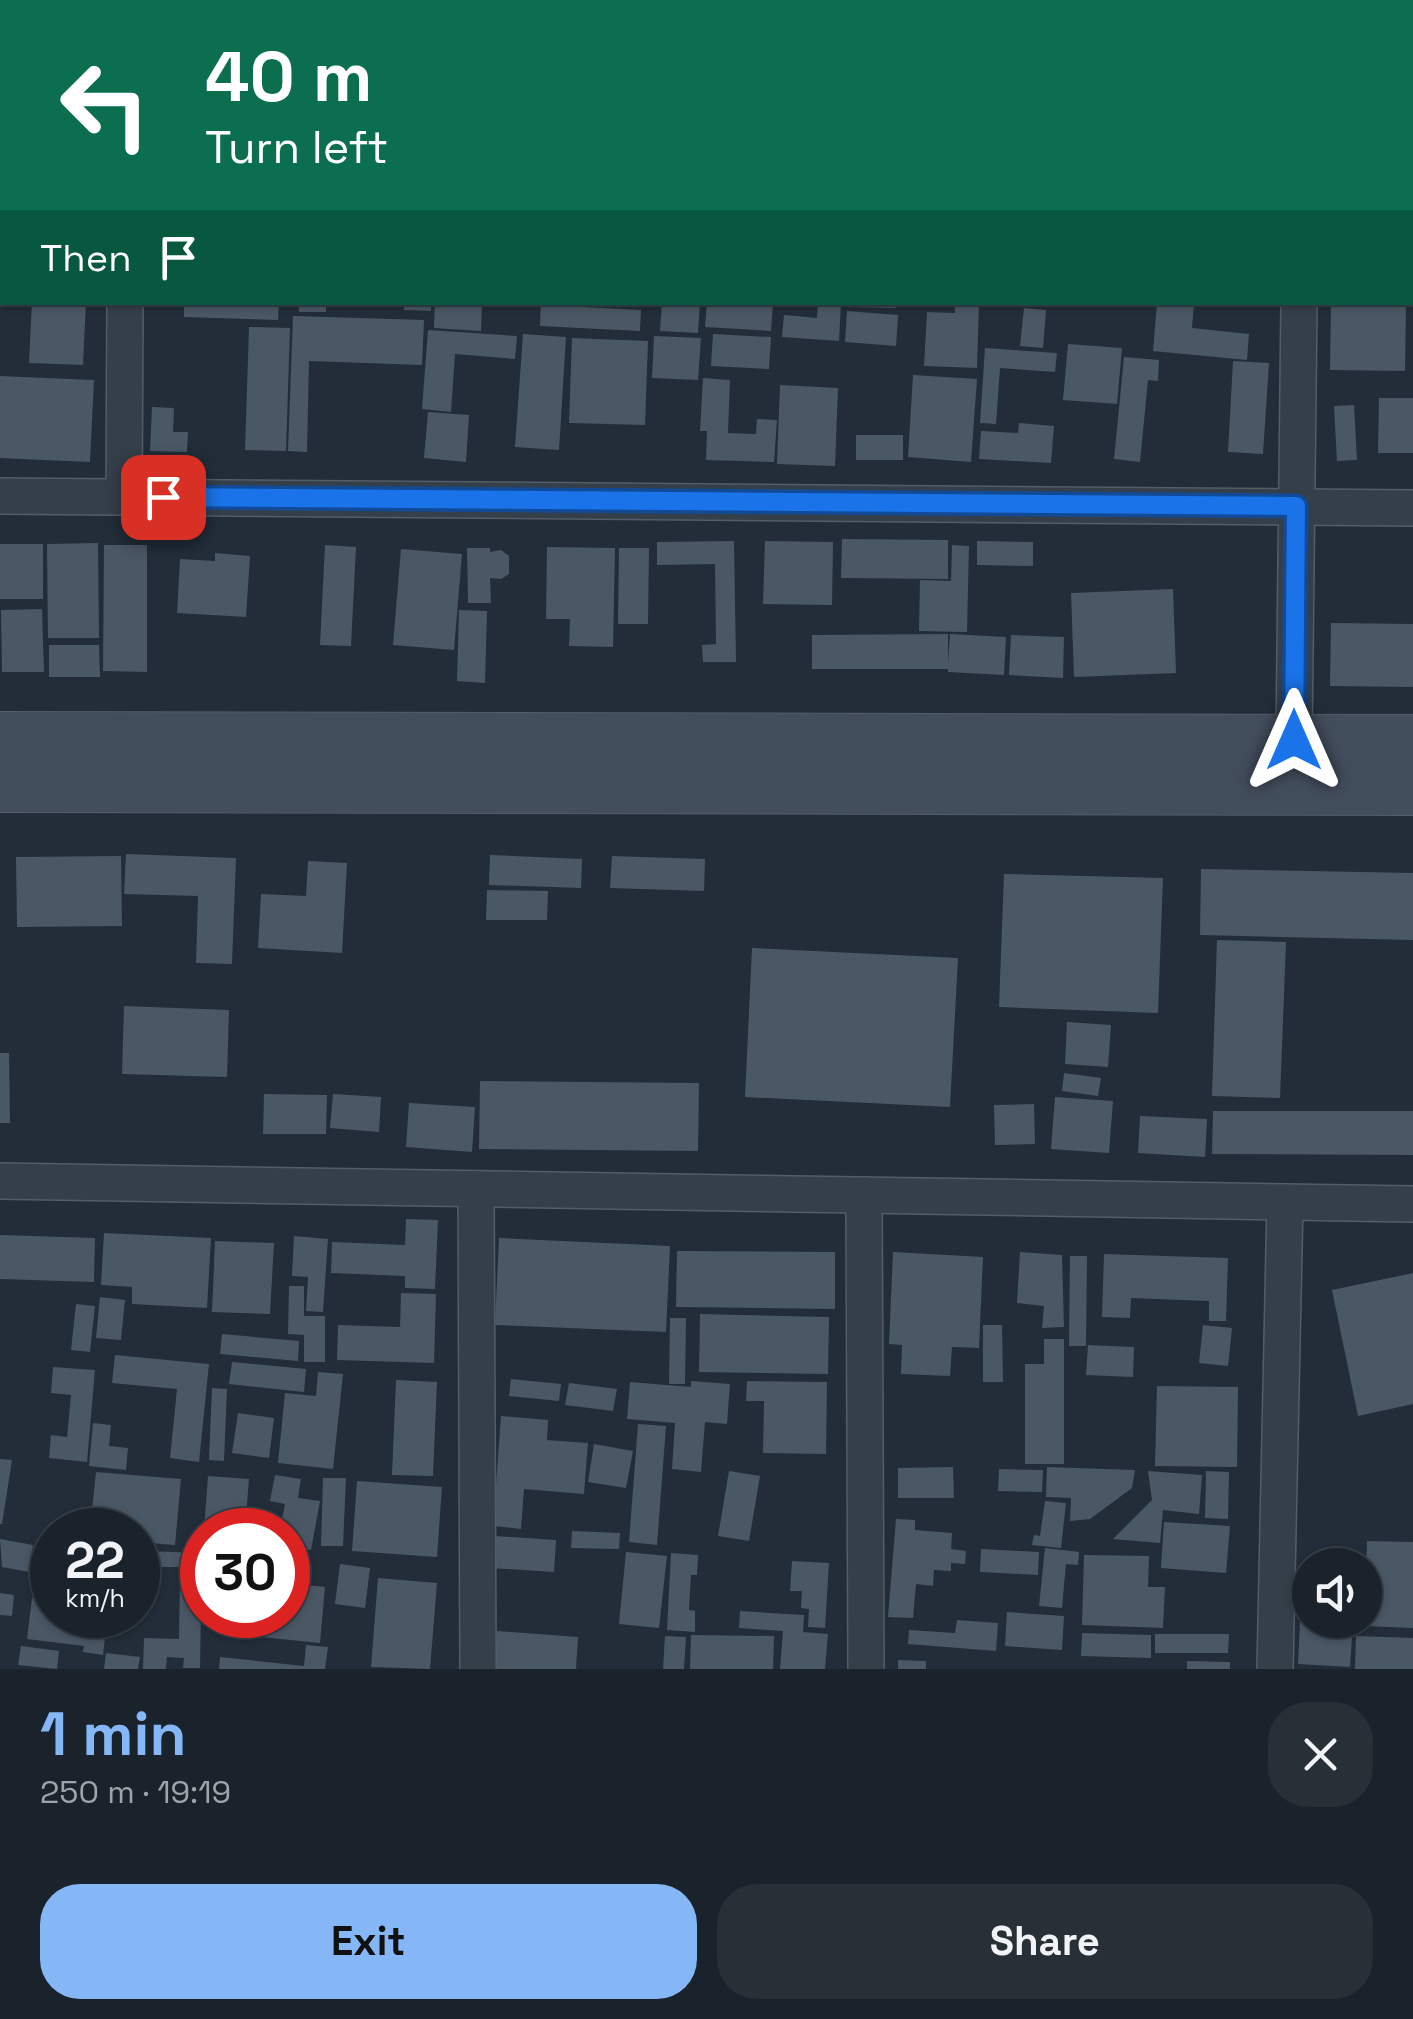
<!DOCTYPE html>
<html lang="en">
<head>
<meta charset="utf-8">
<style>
	:root { --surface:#1a222b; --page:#272f37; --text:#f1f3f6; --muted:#9fa4a9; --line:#383f47; --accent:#85b7f6 }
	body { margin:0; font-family:"Space Grotesk",sans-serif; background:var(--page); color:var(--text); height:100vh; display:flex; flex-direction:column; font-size:38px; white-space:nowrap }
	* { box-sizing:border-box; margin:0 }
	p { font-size:32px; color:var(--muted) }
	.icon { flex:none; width:55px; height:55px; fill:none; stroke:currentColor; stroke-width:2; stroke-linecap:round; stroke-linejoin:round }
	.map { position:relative; height:1669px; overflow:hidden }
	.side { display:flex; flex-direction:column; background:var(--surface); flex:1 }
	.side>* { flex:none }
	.guide { position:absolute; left:0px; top:0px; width:1415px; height:305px; box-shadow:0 2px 8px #0004,0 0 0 2px var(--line); background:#0b6e4f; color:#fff; overflow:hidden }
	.tools { position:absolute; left:1292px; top:1548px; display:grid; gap:20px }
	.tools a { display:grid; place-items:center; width:90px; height:90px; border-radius:50%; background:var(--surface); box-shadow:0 2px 8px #0004,0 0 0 2px var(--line); font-size:50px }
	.speed { position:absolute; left:30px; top:1508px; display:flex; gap:20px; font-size:50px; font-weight:700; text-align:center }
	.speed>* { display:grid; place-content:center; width:130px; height:130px; border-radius:50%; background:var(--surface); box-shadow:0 2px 8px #0004,0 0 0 2px var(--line); line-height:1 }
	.speed small { font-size:25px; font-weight:400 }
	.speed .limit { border:15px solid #d22; background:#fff; color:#111 }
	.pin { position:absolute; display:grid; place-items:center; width:85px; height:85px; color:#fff; margin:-42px; border-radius:20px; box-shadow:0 5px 15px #0006 }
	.me { position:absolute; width:110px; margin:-55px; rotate:0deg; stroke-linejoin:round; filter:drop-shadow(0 0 8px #0008) }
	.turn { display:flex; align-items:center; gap:35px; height:210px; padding:0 40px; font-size:45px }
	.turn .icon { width:130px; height:130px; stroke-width:2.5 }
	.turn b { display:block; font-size:70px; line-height:85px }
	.then { display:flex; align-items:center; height:95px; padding:0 40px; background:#0003; gap:20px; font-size:38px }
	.round { display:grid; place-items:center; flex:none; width:105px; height:105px; border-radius:40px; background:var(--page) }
	.overview { display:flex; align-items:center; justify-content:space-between; height:170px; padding:0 40px }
	h1 { font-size:60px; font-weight:800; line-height:75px; color:var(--accent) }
	.primary-button { display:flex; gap:20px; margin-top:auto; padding:20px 40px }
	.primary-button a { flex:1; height:115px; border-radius:40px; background:var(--accent); color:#111; font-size:40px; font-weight:800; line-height:115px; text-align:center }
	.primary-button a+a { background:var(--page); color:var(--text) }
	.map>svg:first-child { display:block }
	.building { fill:#4a5765 }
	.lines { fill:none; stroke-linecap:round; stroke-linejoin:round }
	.minor-casing { stroke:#535d67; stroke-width:38 }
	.secondary-casing { stroke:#535d67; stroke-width:52 }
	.minor { stroke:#353f4a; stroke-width:35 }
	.secondary { stroke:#434e5d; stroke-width:50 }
	.route-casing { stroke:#114b97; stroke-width:25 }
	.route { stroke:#1a73e8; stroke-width:18 }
</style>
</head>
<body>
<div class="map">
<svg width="1413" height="1669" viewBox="0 0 1413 1669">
	<rect width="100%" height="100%" fill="#222d39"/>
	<g class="building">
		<polygon points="32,302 86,302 83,365 29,363"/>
		<polygon points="184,302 279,302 278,320 184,317"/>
		<rect x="299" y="302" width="27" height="10"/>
		<polygon points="404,302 431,302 431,311 404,310"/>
		<polygon points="435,302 482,302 481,331 434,328"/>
		<polygon points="541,302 583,302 583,307 641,310 640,331 540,326"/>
		<polygon points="662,302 700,302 698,333 660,331"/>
		<polygon points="707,302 773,302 771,331 705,327"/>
		<polygon points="818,302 841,302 839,341 782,337 784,315 817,318"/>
		<polygon points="847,302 896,302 896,308 847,307"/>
		<polygon points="955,302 979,302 977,368 924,366 927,312 955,313"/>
		<polygon points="1157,302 1194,302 1192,328 1249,334 1247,360 1153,351"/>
		<polygon points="1331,302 1406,303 1405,371 1330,370"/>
		<polygon points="1024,308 1046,310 1043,348 1020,346"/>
		<polygon points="847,311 898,315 896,346 845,342"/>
		<polygon points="293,316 424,320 422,365 309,361 307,452 288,451"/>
		<polygon points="249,327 290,328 286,451 245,450"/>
		<polygon points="428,330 517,336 515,359 455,354 451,412 422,409"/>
		<polygon points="523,334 566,337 559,450 515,447"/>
		<polygon points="713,334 771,337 769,369 711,366"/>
		<polygon points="654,336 701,338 698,380 652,378"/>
		<polygon points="572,338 648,341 645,425 569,423"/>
		<polygon points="1068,344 1122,348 1117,404 1063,400"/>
		<polygon points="985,348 1057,353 1055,372 1000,368 996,424 980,423"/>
		<polygon points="1124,357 1159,360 1158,381 1148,380 1140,462 1114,459"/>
		<polygon points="1233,361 1269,363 1263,454 1228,452"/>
		<polygon points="913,375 977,379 971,462 908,457"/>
		<polygon points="0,376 94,380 90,462 0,458"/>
		<polygon points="703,378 730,380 728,433 756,434 757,419 777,420 774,462 706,460 707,431 700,431"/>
		<polygon points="780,385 838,388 835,466 777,464"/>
		<polygon points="1379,398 1413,398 1413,453 1378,453"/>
		<polygon points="1354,405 1357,460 1337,461 1334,406"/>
		<polygon points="152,407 174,408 173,432 188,432 187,452 150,451"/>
		<polygon points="428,412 469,415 466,462 424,458"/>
		<polygon points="1019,423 1054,426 1051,463 979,459 981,431 1018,433"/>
		<rect x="856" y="435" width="47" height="25"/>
		<polygon points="842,539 948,540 948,579 841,578"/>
		<polygon points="734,541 736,662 703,662 702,645 716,644 715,564 657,565 657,542"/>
		<polygon points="765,541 833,542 832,605 763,604"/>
		<polygon points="977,541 1033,542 1033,566 977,565"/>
		<polygon points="98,543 99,638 48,638 47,544"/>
		<rect x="0" y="544" width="43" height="55"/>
		<polygon points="104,545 147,545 147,672 103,671"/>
		<polygon points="325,545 356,547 351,646 320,645"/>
		<polygon points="952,545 969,546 967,632 919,631 920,580 951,581"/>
		<polygon points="547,547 615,548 613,647 569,646 570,619 546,619"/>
		<polygon points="467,548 490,548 490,552 501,550 509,556 509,574 501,579 490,578 491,603 468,603"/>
		<polygon points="619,548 649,548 648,624 618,624"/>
		<polygon points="401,549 462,554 454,650 393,645"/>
		<polygon points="215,553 250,556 246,617 177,613 180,559 215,561"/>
		<polygon points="1173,589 1176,673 1074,677 1071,593"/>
		<polygon points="42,609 44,672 2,672 1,610"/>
		<polygon points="459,610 487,611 485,683 457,681"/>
		<polygon points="1331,623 1413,624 1413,687 1330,686"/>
		<polygon points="948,634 948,664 950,634 1006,637 1004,675 948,672 948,669 812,669 812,635"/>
		<polygon points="1011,635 1064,637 1063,678 1009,675"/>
		<polygon points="49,645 99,645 100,677 49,677"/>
		<polygon points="126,854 236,858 232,964 196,963 198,896 124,894"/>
		<polygon points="490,855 582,859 581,888 489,885"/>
		<polygon points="121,856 122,926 17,927 16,857"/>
		<polygon points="612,856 705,859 704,891 610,888"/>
		<polygon points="308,861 347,863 342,953 258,948 261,894 306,896"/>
		<polygon points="1201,869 1413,873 1413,940 1200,935"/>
		<polygon points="1004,874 1163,878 1158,1013 999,1007"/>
		<polygon points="487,890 548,891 547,920 486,920"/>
		<polygon points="1217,940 1286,942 1280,1098 1212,1096"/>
		<polygon points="752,948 958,958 950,1107 745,1097"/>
		<polygon points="124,1006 229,1010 227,1077 122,1074"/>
		<polygon points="1067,1022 1111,1025 1108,1067 1065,1064"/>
		<polygon points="0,1053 9,1053 10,1123 0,1123"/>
		<polygon points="1064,1073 1101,1078 1098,1096 1062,1091"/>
		<polygon points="480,1081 699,1083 698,1151 479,1149"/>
		<polygon points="264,1094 327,1095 326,1134 263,1134"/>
		<polygon points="333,1094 381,1097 379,1132 330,1128"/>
		<polygon points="1055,1097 1113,1101 1109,1153 1051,1149"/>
		<polygon points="409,1103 475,1107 472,1152 406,1147"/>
		<polygon points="1034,1104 1035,1144 995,1145 994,1105"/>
		<polygon points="1213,1111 1413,1111 1413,1155 1212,1154"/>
		<polygon points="1140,1116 1207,1119 1205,1157 1138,1153"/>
		<polygon points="406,1219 438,1220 435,1289 405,1288 405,1276 331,1273 332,1242 405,1245"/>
		<polygon points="104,1233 211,1238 207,1308 132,1304 132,1287 101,1285"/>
		<polygon points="0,1235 95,1238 94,1282 0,1279"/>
		<polygon points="294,1236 328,1239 323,1312 306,1311 308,1277 292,1276"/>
		<polygon points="499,1238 670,1246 666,1332 495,1325"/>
		<polygon points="215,1241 274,1243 270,1314 212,1312"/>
		<polygon points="677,1251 835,1252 835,1309 676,1307"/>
		<polygon points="893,1252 983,1257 979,1348 952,1347 950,1376 901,1374 902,1345 889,1344"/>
		<polygon points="1020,1252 1062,1255 1064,1327 1042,1328 1044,1306 1017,1303"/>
		<polygon points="1104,1254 1228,1258 1226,1321 1209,1321 1209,1301 1131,1298 1130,1318 1102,1317"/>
		<polygon points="1070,1256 1087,1256 1086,1346 1069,1346"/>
		<polygon points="1413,1273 1413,1404 1358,1416 1332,1290"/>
		<polygon points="289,1286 304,1286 304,1316 325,1316 325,1362 304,1362 304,1335 288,1334"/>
		<polygon points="401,1293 436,1294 434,1363 337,1360 338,1325 400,1327"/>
		<polygon points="100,1297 125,1300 121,1340 96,1338"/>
		<polygon points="76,1304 95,1306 90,1352 71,1350"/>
		<polygon points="700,1314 829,1317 828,1374 699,1372"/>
		<polygon points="670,1318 686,1318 685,1384 669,1384"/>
		<polygon points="983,1325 1002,1325 1003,1382 983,1382"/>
		<polygon points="1203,1325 1232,1328 1228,1366 1199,1363"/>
		<polygon points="222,1334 299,1341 298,1361 220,1354"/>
		<polygon points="1044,1339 1064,1339 1064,1464 1025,1464 1025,1364 1044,1364"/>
		<polygon points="1088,1345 1134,1347 1133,1377 1086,1375"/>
		<polygon points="115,1355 209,1364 199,1462 170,1458 177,1389 112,1383"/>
		<polygon points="232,1362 306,1369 304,1392 229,1384"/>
		<polygon points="53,1367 95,1370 87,1462 49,1458 51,1435 67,1437 71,1395 51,1393"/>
		<polygon points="318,1372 343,1374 333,1469 278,1463 285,1393 316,1396"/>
		<polygon points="511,1379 561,1384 559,1401 509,1396"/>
		<polygon points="396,1380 437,1382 433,1476 392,1475"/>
		<polygon points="691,1381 730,1384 727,1424 705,1422 701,1472 672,1469 675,1423 627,1419 630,1382 691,1387"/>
		<polygon points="747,1381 827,1382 826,1454 763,1453 764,1401 746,1401"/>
		<polygon points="569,1383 617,1389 613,1411 565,1405"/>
		<polygon points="1157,1386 1238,1387 1237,1467 1155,1466"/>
		<polygon points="212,1388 227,1389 224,1461 209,1460"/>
		<polygon points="238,1413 274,1418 269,1458 232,1453"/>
		<polygon points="501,1416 548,1420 547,1440 588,1443 584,1494 524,1489 521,1529 493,1526"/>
		<polygon points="93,1423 111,1425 109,1446 128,1448 126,1470 89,1466"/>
		<polygon points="638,1424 666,1426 657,1545 629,1542"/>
		<polygon points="594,1444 633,1451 626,1488 588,1482"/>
		<polygon points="0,1459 12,1460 2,1524 0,1524"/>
		<polygon points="953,1467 954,1498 898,1498 898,1468"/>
		<polygon points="1047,1467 1135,1470 1132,1488 1090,1519 1070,1521 1071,1498 1046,1497"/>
		<polygon points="999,1469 1043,1470 1042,1492 998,1491"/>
		<polygon points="729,1471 760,1476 749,1541 718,1536"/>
		<polygon points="1148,1471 1202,1475 1199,1514 1163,1510 1160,1543 1113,1539 1152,1500"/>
		<polygon points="1206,1471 1229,1472 1228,1519 1205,1518"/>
		<polygon points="96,1472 181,1479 175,1545 138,1542 138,1530 90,1530"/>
		<polygon points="275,1475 301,1479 298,1498 320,1501 311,1550 288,1546 288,1530 280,1530 285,1504 270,1501"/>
		<polygon points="208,1476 249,1479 245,1530 204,1530"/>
		<polygon points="323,1478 346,1478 343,1546 321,1546"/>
		<polygon points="357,1481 442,1487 437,1557 352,1551"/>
		<polygon points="1045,1501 1066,1503 1061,1548 1032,1545 1034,1535 1040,1536"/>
		<polygon points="896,1519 915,1520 915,1530 952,1533 951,1549 966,1551 965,1564 951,1563 951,1571 934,1570 933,1586 916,1584 913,1618 888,1617"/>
		<polygon points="1164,1522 1230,1526 1226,1573 1161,1568"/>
		<polygon points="572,1531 620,1533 619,1549 571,1548"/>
		<polygon points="495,1536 556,1540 554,1572 492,1568"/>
		<polygon points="0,1539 33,1545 29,1572 2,1567"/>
		<polygon points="37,1540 52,1542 52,1562 35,1559"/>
		<polygon points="1367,1541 1413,1542 1413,1628 1365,1626"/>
		<polygon points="1045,1548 1079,1552 1078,1565 1066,1564 1062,1608 1039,1606"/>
		<polygon points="981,1549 1039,1552 1038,1575 980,1572"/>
		<polygon points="146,1551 202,1553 200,1668 183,1668 184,1658 167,1657 166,1669 143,1669 144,1638 179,1639 180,1567 146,1567"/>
		<polygon points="626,1552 667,1556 659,1628 619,1624"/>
		<polygon points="671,1553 698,1555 697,1575 691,1575 689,1610 695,1611 695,1632 667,1630"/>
		<polygon points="1084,1555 1149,1556 1148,1587 1165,1587 1163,1628 1082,1625"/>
		<polygon points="792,1561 829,1563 825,1628 808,1627 809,1609 801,1608 802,1591 790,1591"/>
		<polygon points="340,1564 370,1568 365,1608 335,1604"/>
		<polygon points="378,1578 437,1583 430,1669 371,1667"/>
		<polygon points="288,1583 325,1587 320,1643 243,1635 245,1615 288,1615"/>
		<polygon points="0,1593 14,1595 12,1616 0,1615"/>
		<polygon points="32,1598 52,1600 52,1615 89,1615 88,1625 106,1628 103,1655 83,1652 84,1646 27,1639"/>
		<polygon points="1301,1600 1310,1600 1310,1620 1353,1621 1350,1667 1298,1664"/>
		<polygon points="740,1611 804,1615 803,1632 828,1634 825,1669 780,1669 783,1631 739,1628"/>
		<polygon points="1007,1612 1064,1616 1062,1650 1005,1646"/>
		<polygon points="957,1620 998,1623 996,1651 908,1644 909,1630 955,1633"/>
		<polygon points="497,1631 578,1637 576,1669 494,1669"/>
		<polygon points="1082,1633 1151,1635 1151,1658 1081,1656"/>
		<polygon points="1155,1634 1229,1634 1228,1653 1155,1653"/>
		<polygon points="691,1635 774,1636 773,1669 690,1669"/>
		<polygon points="665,1636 686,1637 684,1669 663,1669"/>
		<polygon points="1356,1636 1413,1638 1413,1669 1355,1669"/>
		<polygon points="306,1645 328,1647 325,1669 219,1669 220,1657 304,1666"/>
		<polygon points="21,1646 59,1651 57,1669 18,1665"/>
		<polygon points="106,1653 140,1657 138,1669 104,1669"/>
		<polygon points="898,1660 926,1661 926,1669 898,1669"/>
		<polygon points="1187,1661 1230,1662 1230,1669 1187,1669"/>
	</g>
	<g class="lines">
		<g class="minor-casing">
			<g id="minor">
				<polyline points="125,0 125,2"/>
				<polyline points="531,0 531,2"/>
				<polyline points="925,2 925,0"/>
				<polyline points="1301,2 1302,0"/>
				<polyline points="0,496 1413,508"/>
				<polyline points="124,497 125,302"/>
				<polyline points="1294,740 1299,302"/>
				<polyline points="0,1181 1413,1204"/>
				<polyline points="476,1189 478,1669"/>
				<polyline points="864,1195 866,1669"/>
				<polyline points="1275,1669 1285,1202"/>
			</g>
		</g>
		<g class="secondary-casing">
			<g id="secondary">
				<polyline points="0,737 1413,740"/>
				<polyline points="0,787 1413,790"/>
			</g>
		</g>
		<use href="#minor" class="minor"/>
		<use href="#secondary" class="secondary"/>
	</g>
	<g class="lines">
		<g class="route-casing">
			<polyline id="route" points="163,497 1296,506 1294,740"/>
		</g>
		<use href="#route" class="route"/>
	</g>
</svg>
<div class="tools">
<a><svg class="icon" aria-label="sound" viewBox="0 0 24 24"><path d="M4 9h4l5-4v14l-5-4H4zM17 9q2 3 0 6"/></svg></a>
</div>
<div class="speed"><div>22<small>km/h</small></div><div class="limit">30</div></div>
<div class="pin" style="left:163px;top:497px;background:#d93025"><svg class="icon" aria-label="arrive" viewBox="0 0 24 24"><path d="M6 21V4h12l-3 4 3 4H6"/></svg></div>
<svg class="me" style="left:1294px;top:740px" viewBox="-20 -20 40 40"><path d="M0-17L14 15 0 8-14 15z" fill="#1a73e8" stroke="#fff" stroke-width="4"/></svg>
<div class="guide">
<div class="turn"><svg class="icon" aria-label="left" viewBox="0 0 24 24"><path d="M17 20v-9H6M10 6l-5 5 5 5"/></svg><div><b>40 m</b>Turn left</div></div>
<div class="then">Then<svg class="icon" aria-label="arrive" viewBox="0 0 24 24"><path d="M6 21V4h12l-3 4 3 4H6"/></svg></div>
</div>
</div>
<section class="side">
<div class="overview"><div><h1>1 min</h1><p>250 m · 19:19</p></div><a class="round"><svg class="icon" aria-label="close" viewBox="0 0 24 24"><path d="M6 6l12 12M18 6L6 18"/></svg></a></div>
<div class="primary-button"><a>Exit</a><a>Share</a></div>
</section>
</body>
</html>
